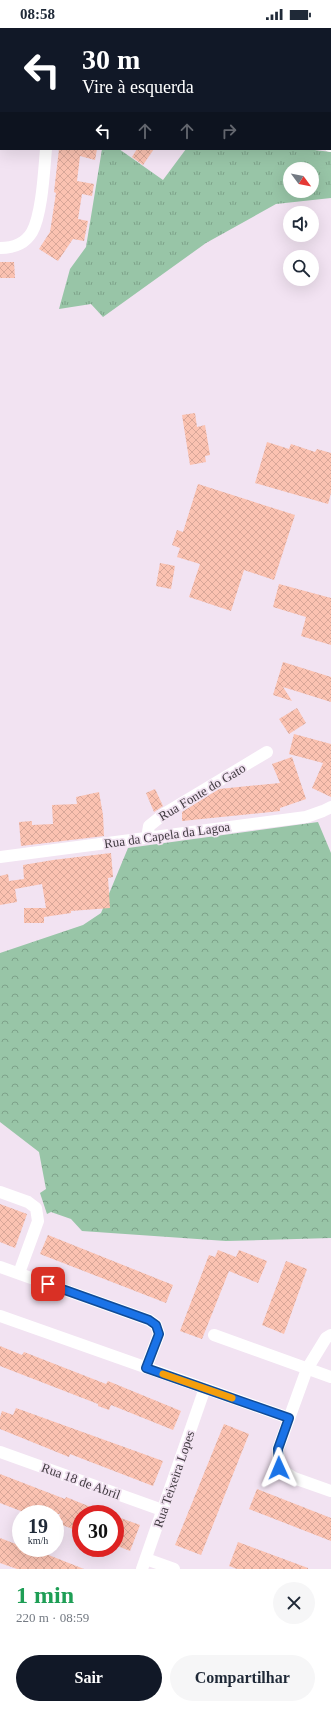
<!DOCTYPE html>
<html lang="pt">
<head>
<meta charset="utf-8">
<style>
	:root { --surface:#fff; --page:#f6f6f7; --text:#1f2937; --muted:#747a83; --accent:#111827 }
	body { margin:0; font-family:Georgia,serif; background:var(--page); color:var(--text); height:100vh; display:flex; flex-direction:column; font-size:15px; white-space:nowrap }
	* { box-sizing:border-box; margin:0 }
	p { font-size:13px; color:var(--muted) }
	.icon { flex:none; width:22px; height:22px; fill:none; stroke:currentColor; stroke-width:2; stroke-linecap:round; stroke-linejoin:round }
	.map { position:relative; height:1541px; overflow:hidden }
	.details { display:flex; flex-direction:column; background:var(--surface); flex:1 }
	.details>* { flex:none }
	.guide { position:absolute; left:0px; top:0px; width:331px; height:122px; box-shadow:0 4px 16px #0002; background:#111827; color:#fff; overflow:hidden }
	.needle { width:26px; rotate:122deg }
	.fabs { position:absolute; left:283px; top:134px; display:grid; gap:8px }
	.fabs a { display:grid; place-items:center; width:36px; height:36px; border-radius:50%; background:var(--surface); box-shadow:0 4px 16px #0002; font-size:20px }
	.speed { position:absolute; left:12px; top:1477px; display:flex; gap:8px; font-size:20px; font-weight:700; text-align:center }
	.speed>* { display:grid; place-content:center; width:52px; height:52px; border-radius:50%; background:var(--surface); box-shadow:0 4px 16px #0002; line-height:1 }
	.speed small { font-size:10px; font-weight:400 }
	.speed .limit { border:6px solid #d22; background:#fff; color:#111 }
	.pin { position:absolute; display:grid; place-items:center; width:34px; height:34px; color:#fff; margin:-17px; border-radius:8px; box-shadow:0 2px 6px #0006 }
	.me { position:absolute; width:44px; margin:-22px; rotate:359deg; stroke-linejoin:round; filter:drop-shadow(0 0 3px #0008) }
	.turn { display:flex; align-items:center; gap:14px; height:84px; padding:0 16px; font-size:18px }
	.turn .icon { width:52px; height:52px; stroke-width:2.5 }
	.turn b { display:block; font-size:28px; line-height:34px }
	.lanes { display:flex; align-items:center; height:38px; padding:0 16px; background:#0003; justify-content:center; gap:20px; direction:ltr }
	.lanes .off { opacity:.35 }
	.round { display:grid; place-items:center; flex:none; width:42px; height:42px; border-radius:21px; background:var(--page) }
	.head { display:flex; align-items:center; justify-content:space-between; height:68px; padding:0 16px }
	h1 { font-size:24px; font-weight:600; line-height:30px; color:#1e9e55 }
	.cta { display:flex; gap:8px; margin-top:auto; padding:8px 16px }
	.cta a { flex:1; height:46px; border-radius:24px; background:var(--accent); color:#fff; font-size:16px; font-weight:600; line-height:46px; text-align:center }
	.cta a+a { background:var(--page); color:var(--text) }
	.status { display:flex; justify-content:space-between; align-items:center; height:28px; padding:0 20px; background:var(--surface); direction:ltr }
	.status svg { height:11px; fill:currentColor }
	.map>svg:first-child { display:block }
	.grass { fill:url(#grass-tufts); fill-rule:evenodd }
	.forest { fill:url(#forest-crowns) }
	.building { fill:url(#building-cross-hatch) }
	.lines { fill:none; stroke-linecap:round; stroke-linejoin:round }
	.minor { stroke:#fff; stroke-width:12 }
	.primary { stroke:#fff; stroke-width:19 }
	.route-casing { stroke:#114b97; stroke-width:10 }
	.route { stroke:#1a73e8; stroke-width:7 }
	.slow { stroke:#f59e0b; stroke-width:7 }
	.labels { text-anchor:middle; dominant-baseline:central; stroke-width:3.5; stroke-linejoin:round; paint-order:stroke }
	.street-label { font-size:13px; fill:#403a40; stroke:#f2e3f2 }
</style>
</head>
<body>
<div class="status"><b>08:58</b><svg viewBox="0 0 49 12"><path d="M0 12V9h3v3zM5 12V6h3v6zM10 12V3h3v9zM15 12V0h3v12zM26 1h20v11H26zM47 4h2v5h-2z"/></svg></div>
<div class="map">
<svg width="331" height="1541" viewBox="0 0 331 1541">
	<defs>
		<pattern id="grass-tufts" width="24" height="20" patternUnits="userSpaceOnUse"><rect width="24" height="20" fill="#98c5a7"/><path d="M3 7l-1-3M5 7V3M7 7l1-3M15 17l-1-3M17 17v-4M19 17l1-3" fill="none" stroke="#7da189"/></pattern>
		<pattern id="forest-crowns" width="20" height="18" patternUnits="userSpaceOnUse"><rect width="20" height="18" fill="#98c5a7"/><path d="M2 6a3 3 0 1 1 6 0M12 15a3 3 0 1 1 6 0" fill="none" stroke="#7da189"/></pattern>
		<pattern id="building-cross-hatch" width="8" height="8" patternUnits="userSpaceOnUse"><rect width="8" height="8" fill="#fbc2b1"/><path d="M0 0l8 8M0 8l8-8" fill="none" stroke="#d8a799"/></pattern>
	</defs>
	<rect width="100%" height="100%" fill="#f2e3f2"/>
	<path class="grass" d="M102,121h17l44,31 23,-31h120l25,3v46l-55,6 -70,39 -103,74 -12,-13 -32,5 11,-40 16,-22zM290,141h22v22h-22z"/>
	<polygon class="forest" points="318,794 331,825 331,1210 226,1213 82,1203 71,1191 51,1184 47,1186 40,1165 46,1161 39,1124 0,1094 0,925 83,897 101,885 128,820"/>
	<g class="building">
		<polygon points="59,121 97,121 95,132 80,128 77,153 94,156 92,168 82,166 78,191 88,193 84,213 73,211 58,233 39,221 50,204 56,165 54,164"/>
		<polygon points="137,121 154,121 143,137 132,129"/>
		<polygon points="0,234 14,234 15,250 0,250"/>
		<polygon points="195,385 197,399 205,397 210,427 205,428 206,434 190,437 182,387"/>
		<polygon points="267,414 289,421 291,416 315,424 317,421 331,425 331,465 328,476 255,455"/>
		<polygon points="198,456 295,487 274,552 244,542 231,583 189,569 200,536 177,529 180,520 172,517 177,502 183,504"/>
		<polygon points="160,535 175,538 171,561 156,558"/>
		<polygon points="279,556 331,570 331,617 301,608 306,589 273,579"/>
		<polygon points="283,634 331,649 331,674 283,659 292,673 273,667"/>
		<polygon points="297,680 306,695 289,706 279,691"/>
		<polygon points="294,706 331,716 331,769 312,760 323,735 289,726"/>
		<polygon points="292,729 306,771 280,780 280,783 182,793 182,784 219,761 280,755 272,736"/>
		<polygon points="155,761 163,778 154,784 146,765"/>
		<polygon points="99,764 103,787 104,808 21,818 19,794 32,793 32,797 53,796 52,777 77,776 76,769"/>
		<polygon points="111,825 113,849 108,850 110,880 71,883 71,885 44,889 44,895 24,895 24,880 46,880 42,856 15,861 17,874 0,877 0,848 8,846 9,853 24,851 23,837 53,832"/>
		<polygon points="0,1176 27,1186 15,1220 0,1214"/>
		<polygon points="48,1207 173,1257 166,1275 40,1226"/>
		<polygon points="218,1222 236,1229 239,1222 267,1233 258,1255 229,1243 202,1311 180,1303 209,1227 215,1229"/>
		<polygon points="286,1233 307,1241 284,1306 262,1297"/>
		<polygon points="0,1318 22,1327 24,1324 106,1356 108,1353 181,1383 173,1402 111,1377 109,1382 98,1378 98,1376 0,1338"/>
		<polygon points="16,1380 163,1433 153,1458 70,1426 69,1429 0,1401 0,1389 2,1383 13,1387"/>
		<polygon points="224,1396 249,1406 201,1527 175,1517"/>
		<polygon points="0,1446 65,1471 66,1469 108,1486 81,1486 81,1504 62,1497 63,1493 58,1491 60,1486 34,1486 26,1483 26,1485 0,1475"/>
		<polygon points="257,1461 331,1490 331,1513 249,1481"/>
		<polygon points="115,1488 140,1497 130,1523 115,1517"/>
		<polygon points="0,1510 21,1518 21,1520 46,1526 84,1541 17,1541 0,1535"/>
		<polygon points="238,1514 308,1540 308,1541 237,1541 229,1538"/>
	</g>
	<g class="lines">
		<g class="minor">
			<polyline points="330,118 331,118"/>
			<path d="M0,220c13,0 25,-4 32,-16 10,-18 12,-61 14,-83"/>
			<polyline points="147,810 149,798 164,786 267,724"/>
			<polyline points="0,829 306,789 323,783 331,779"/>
			<polyline points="0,1164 28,1174 36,1180 38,1193 19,1245"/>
			<polyline points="0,1239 149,1292 156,1297 159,1306 146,1340"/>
			<polyline points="0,1288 289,1390"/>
			<polyline points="214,1307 331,1349"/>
			<polyline points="331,1307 326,1310 307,1341 278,1421 279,1440 294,1450 331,1463"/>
			<polyline points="0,1424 162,1482"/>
			<polyline points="146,1531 174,1541"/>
			<polyline points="142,1541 205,1360"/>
		</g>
		<g class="primary">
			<polyline points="26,1 26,0"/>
			<polyline points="0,106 1,102"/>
		</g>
	</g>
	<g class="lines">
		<g class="route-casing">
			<polyline id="route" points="48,1256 149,1292 156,1297 159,1306 146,1340 289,1390 278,1421 279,1440"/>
		</g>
		<use href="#route" class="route"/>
		<polyline class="slow" points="163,1346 232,1370"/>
	</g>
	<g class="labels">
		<g class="street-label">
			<text transform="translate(202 764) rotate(-31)">Rua Fonte do Gato</text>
			<text transform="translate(167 807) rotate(-8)">Rua da Capela da Lagoa</text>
			<text transform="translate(174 1451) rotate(-71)">Rua Teixeira Lopes</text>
			<text transform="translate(81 1453) rotate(20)">Rua 18 de Abril</text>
		</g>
	</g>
</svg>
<div class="fabs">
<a><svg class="needle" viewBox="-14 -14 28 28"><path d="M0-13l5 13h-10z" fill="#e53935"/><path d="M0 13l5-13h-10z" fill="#747a83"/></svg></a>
<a><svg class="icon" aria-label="sound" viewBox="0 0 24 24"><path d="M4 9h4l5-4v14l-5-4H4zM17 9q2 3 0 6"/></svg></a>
<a><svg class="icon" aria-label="search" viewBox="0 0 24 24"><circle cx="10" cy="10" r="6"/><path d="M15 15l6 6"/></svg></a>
</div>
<div class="speed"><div>19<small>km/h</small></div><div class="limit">30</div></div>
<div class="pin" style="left:48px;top:1256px;background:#d93025"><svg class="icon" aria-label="arrive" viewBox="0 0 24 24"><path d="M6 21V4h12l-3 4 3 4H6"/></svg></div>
<svg class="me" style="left:279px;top:1440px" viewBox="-20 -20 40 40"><path d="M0-17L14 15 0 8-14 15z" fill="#1a73e8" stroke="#fff" stroke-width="4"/></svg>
<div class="guide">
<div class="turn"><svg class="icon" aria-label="left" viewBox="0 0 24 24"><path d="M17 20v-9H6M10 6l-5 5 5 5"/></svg><div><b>30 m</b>Vire à esquerda</div></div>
<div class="lanes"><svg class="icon" aria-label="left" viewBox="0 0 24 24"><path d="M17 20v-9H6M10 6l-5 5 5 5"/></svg><svg class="icon off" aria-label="ahead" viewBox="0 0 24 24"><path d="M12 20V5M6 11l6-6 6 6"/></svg><svg class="icon off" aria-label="ahead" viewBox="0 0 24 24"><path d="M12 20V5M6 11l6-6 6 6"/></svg><svg class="icon off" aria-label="right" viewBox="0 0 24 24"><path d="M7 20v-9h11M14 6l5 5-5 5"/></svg></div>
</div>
</div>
<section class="details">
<div class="head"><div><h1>1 min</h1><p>220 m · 08:59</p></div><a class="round"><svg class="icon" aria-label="close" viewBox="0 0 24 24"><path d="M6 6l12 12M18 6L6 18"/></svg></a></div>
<div class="cta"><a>Sair</a><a>Compartilhar</a></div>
</section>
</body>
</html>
